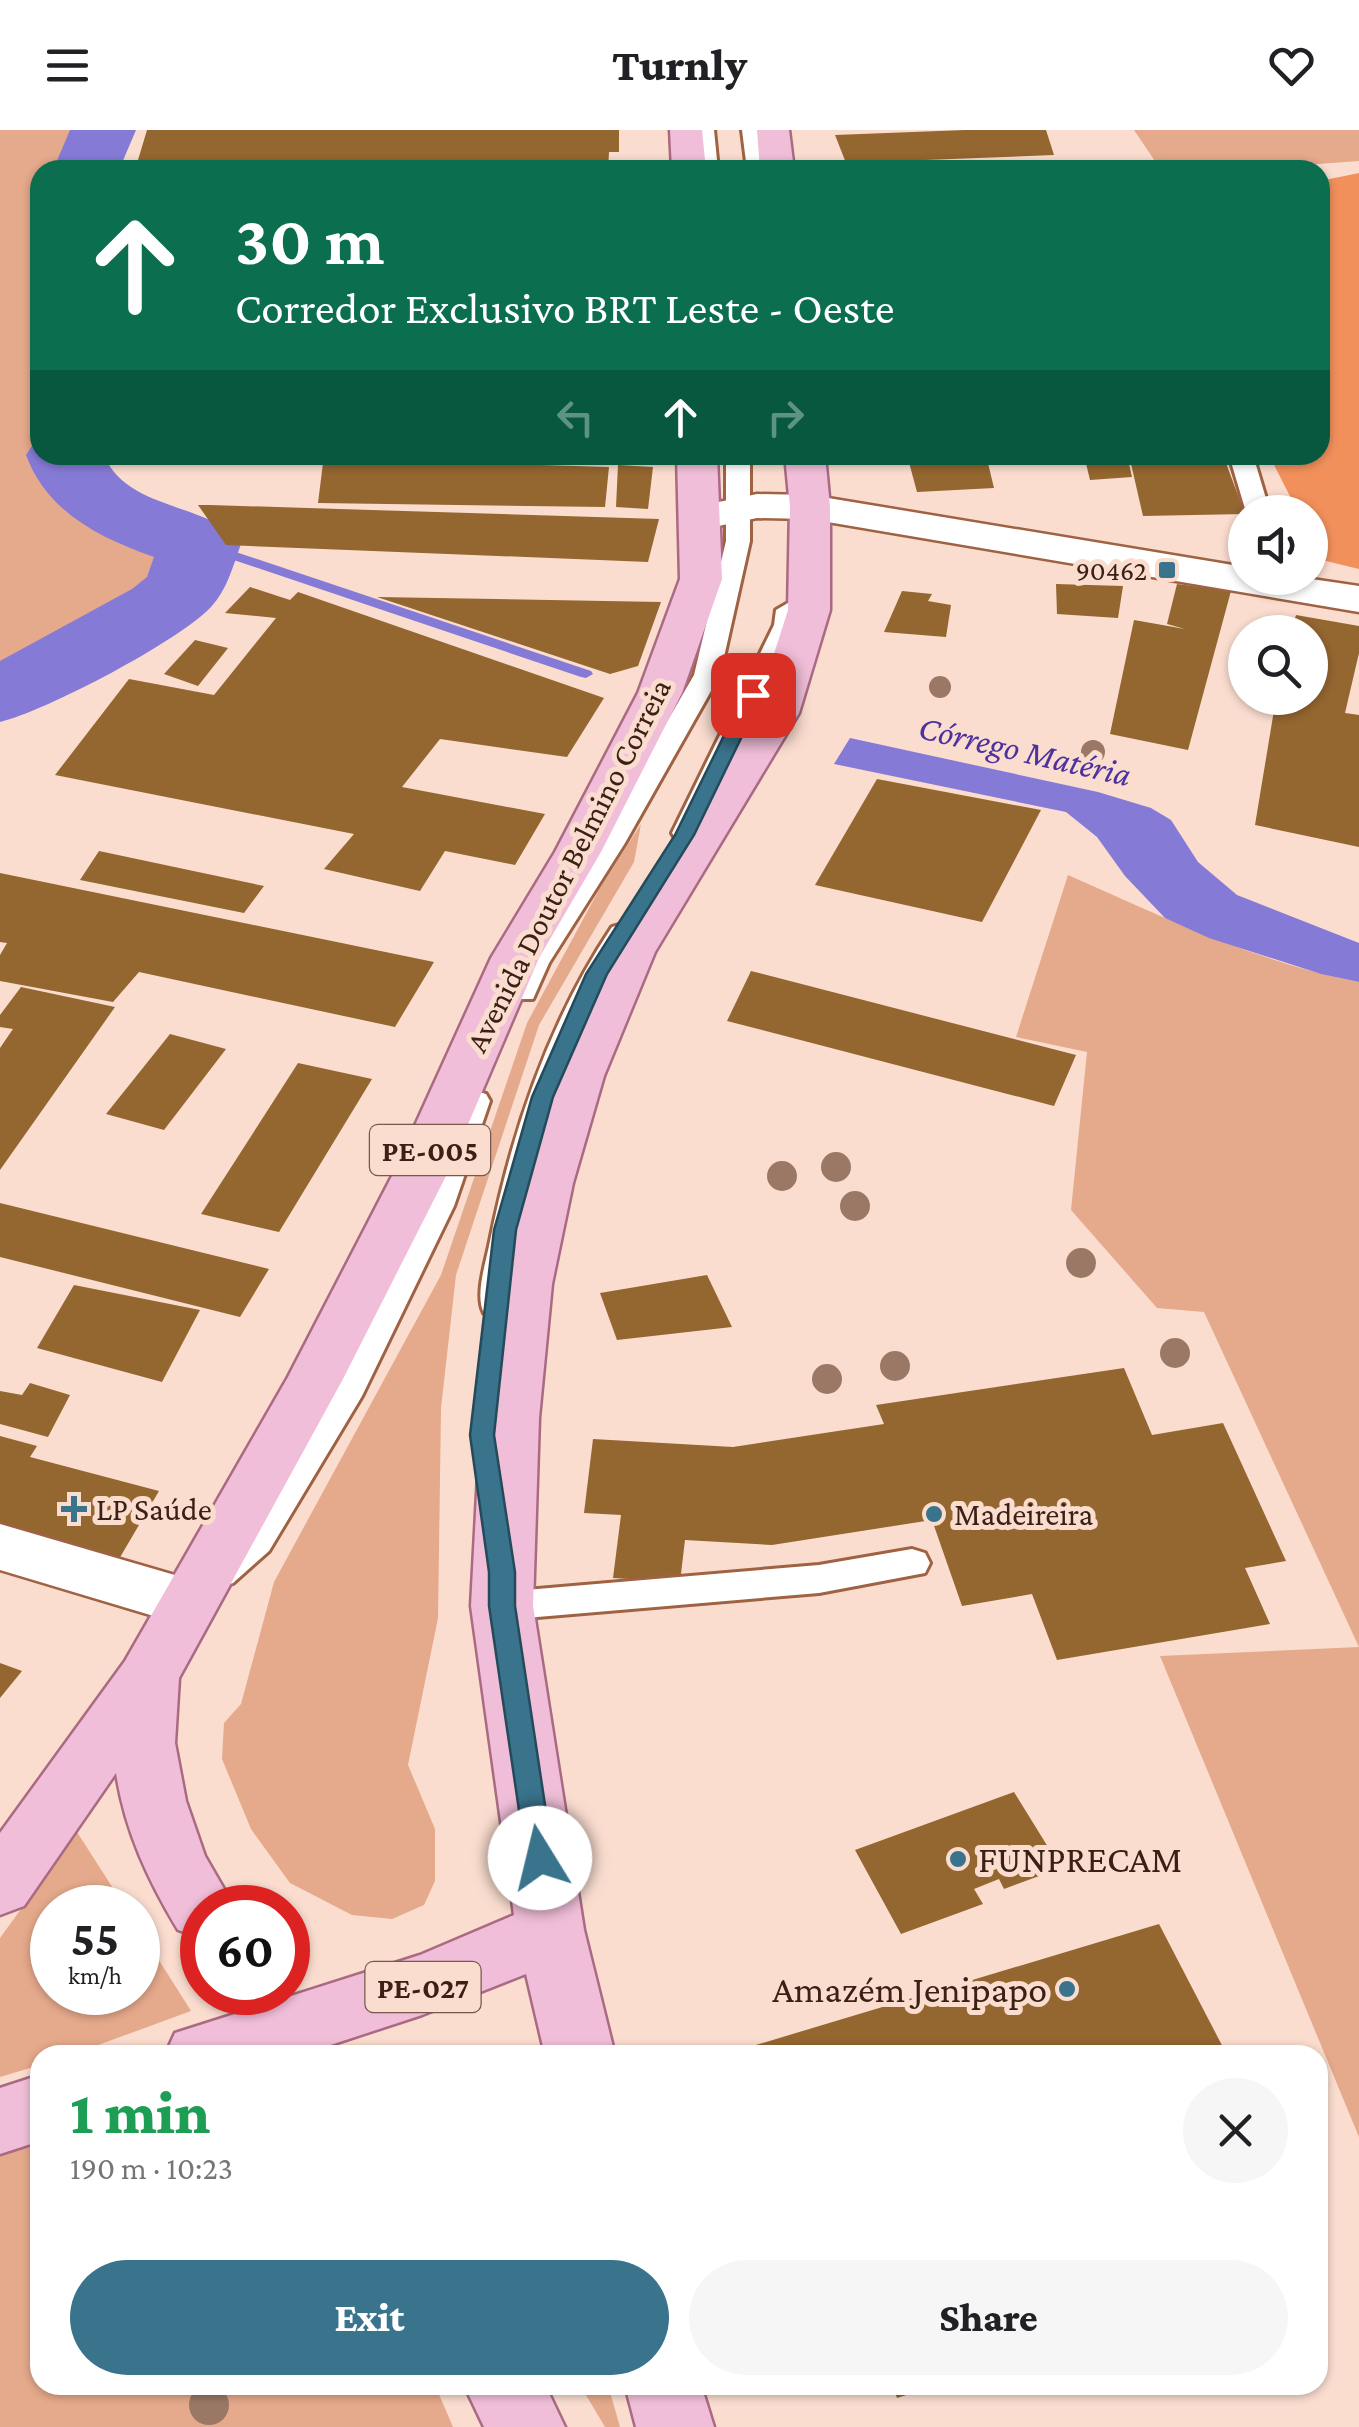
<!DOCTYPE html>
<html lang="en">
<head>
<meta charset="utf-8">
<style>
	:root { --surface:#fff; --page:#f6f6f6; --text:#202124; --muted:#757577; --accent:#39738c }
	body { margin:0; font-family:"Crimson Pro",serif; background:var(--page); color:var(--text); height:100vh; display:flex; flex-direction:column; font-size:38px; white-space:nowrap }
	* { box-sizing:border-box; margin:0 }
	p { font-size:32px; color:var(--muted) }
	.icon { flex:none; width:55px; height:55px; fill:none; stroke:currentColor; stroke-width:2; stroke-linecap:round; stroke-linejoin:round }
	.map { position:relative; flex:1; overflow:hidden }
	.sheet { position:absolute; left:30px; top:1915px; width:1298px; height:350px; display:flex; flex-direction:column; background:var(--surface); border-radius:30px; box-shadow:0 2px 8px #0004 }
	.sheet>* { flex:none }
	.banner { position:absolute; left:30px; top:30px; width:1300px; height:305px; border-radius:30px; box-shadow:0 2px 8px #0004; background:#0b6e4f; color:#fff; overflow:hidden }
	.tools { position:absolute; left:1228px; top:365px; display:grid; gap:20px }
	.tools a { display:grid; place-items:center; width:100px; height:100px; border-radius:50%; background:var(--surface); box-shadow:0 2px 8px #0004; font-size:50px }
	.speed { position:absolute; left:30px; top:1755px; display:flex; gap:20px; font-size:50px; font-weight:700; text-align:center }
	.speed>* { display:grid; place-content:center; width:130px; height:130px; border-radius:50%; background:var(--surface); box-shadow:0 2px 8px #0004; line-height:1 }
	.speed small { font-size:25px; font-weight:400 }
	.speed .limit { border:15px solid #d22; background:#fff; color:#111 }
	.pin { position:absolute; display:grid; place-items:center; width:85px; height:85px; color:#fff; margin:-42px; border-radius:20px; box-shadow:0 5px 15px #0006 }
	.me { position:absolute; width:110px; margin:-55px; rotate:351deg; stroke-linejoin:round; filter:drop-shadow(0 0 8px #0008) }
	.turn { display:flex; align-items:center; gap:35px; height:210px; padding:0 40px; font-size:45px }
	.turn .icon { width:130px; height:130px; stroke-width:2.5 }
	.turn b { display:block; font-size:70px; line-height:85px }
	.lanes { display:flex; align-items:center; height:95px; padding:0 40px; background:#0003; justify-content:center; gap:50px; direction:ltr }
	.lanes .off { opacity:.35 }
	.round { display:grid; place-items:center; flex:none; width:105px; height:105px; border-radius:52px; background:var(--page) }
	.head { display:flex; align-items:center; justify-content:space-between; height:170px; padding:0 40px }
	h1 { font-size:60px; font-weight:800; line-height:75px; color:#1e9e55 }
	.button { display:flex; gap:20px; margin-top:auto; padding:20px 40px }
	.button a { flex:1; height:115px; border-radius:60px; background:var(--accent); color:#fff; font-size:40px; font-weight:800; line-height:115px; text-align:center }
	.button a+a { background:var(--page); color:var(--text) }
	header { display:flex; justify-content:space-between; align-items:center; height:130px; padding:0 40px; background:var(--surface); font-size:45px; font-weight:800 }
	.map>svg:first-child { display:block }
	.green { fill:#e5a98b }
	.forest { fill:#f2905c }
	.water { fill:#867ad7 }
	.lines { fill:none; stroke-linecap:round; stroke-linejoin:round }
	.stream { fill:#867ad7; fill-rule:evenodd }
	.river { fill:#867ad7; fill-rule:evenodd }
	.building { fill:#946630 }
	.service-casing { stroke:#9f6242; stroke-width:6 }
	.minor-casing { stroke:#9f6242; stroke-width:5 }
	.tertiary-casing { stroke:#9f6242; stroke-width:5 }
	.primary-casing { stroke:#aa6a82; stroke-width:5 }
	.service { fill:#fff; fill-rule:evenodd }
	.minor { fill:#fff; fill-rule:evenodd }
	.tertiary { fill:#fff; fill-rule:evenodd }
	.primary { fill:#f0bed8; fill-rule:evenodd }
	.tree { fill:#9a7865 }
	.route { fill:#39738c; stroke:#254b5b; stroke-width:2.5 }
	.poi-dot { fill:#39738c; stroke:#faddcf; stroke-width:4 }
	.labels { text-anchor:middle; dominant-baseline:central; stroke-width:10; stroke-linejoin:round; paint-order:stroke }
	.far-poi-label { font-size:28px; fill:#3b2114; stroke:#faddcf; text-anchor:end }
	.shield { fill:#faddcf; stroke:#74594c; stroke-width:2.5 }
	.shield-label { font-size:30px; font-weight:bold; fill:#3b2114 }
	.street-label { font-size:32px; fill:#3b2114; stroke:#faddcf }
	.poi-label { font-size:32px; fill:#3b2114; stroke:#faddcf; text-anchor:start }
	.water-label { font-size:35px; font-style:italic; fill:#4c329e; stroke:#faddcf }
	.near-poi-label { font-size:38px; fill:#3b2114; stroke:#faddcf; text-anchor:start }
</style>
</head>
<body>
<header><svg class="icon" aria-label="menu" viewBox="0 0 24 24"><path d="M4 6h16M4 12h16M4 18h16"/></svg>Turnly<svg class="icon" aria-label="heart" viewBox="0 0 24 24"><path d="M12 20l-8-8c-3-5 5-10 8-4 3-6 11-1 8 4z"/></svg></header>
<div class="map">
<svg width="1359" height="2297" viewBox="0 0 1359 2297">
	<rect width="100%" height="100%" fill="#faddcf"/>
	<g class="green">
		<path d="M0,0h103l-17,40h-46v285h25c8,46 93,79 135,89l-16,43 -22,20 -150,81 -12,-14z"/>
		<polygon points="1134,0 1359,0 1359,31 1237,40 1161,40"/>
		<polygon points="641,694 634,732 539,895 456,1145 441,1278 438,1488 408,1635 435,1699 435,1751 424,1775 392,1789 352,1785 290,1753 251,1699 222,1629 224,1593 241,1574 274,1452 441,1145 527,893 600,758"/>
		<path d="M1068,745c95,42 188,87 291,107v1155l-199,-481 199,-9 -155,-335 -47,-4 -86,-98 16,-158 -71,-15z"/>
		<polygon points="77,1702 125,1777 52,1778 52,1862 138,1862 138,1797 191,1881 71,1925 40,1925 40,1935 0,1947 0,1808"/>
		<polygon points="40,2011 40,2255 435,2255 453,2297 0,2297 0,2024"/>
		<polygon points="580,2255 608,2255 620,2297 605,2297"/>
	</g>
	<polygon class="forest" points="1359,43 1359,439 1322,430 1310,406 1310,382 1298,382 1269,325 1320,325 1320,51"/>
	<polygon class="water" points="850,608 1098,662 1151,678 1171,690 1198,732 1237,765 1359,813 1359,852 1321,844 1209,808 1165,788 1125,746 1097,707 1066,682 834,634"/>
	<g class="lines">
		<polygon class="stream" points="200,410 591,541 593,544 586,548 581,547 195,417 194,414"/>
		<g class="river">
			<polygon points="70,0 136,0 119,40 53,40"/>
			<path d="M37,308l3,17h64c23,57 108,47 137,89 -8,22 -14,46 -30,63 -32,34 -165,104 -211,115v-61l132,-72 15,-12 7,-20c-54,-19 -107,-45 -128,-102z"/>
		</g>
	</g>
	<g class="building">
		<polygon points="147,0 619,0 619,22 609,22 608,40 135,40"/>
		<polygon points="965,0 1046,0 1054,25 846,33 835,5"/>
		<polygon points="324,325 524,325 524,330 372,330 609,337 605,377 318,373"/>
		<polygon points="907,325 986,325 994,358 917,362"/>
		<polygon points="1084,325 1127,325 1132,347 1090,350"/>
		<polygon points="1129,325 1223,325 1245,384 1143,386"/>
		<polygon points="618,335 653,337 648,379 616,377"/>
		<polygon points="198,375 210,375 659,389 648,432 226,415"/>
		<polygon points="1056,454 1123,456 1118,488 1057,484"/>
		<polygon points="1177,454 1231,461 1188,620 1110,604 1134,490 1185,499 1167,494"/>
		<polygon points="250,457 290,470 298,462 604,568 567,627 440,609 402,657 545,684 515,735 445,721 420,761 324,739 354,704 55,645 129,549 214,565 276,488 225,483"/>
		<polygon points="902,461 932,464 928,471 951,475 946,507 884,502"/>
		<polygon points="377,467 661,472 638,536 610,544"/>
		<polygon points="1296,485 1359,496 1359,523 1345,583 1359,585 1359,717 1255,695 1276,568 1310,568 1310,502 1291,502"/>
		<polygon points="195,510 228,518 198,556 164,544"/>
		<polygon points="877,649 1041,680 982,792 815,755"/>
		<polygon points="99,721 264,756 244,783 80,750"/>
		<polygon points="0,743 434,832 395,897 139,842 113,872 0,851 0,825 7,813 0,812"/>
		<polygon points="751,841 1076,925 1054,976 727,891"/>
		<polygon points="21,857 115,877 0,1040 0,918 13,899 0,897 0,885"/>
		<polygon points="170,904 226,919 164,1000 106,984"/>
		<polygon points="298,933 372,949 279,1102 201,1084"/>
		<polygon points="0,1073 269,1139 240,1187 0,1127"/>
		<polygon points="707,1145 732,1197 617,1210 600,1163"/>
		<polygon points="74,1155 200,1180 162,1252 37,1218"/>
		<polygon points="1124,1238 1152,1305 1223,1293 1286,1431 1245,1438 1270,1494 1057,1530 1032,1464 962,1476 932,1390 772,1415 685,1410 680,1452 613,1448 621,1385 584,1383 593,1309 733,1317 884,1294 876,1275"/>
		<polygon points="30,1253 70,1265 48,1307 0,1294 0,1261 22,1265"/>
		<polygon points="0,1306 37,1316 30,1327 159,1361 119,1429 0,1397"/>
		<polygon points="0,1533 22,1541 0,1568"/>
		<polygon points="1014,1662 1061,1738 1004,1759 999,1749 974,1759 983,1774 901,1804 855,1720"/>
		<polygon points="1159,1794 1227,1925 726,1925 726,1924"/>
		<polygon points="892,2255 933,2255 934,2256 897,2268"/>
	</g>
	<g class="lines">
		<g class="service-casing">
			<g id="service">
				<polygon points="694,0 714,0 718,40 698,40"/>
				<polygon points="742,0 762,0 767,40 747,40"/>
				<polygon points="726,325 750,325 750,411 720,545 625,713 549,833 533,869 513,869 508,862 521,833 597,713 694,545 726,411"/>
				<polygon points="1229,325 1253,325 1270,382 1246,382"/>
				<polygon points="788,473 800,480 800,495 700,703 686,711 676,709 672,703 774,495 776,480"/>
				<path d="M622,794l10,3 4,6c-67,117 -106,239 -124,372l-4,8 -12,4 -12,-4c-9,-16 1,-48 5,-67 22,-112 59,-223 123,-319z"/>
				<polygon points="475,961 486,964 490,971 454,1076 362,1266 269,1421 233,1453 220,1457 207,1453 202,1443 207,1433 243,1401 335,1253 422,1076 460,971 464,964"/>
				<polygon points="912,1419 925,1423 930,1433 925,1443 819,1463 502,1490 489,1486 484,1476 489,1466 502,1462 819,1435"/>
			</g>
		</g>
		<g class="minor-casing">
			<polygon id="minor" points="0,1394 209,1455 218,1472 209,1489 187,1496 0,1440"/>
		</g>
		<g class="tertiary-casing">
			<polygon id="tertiary" points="757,364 810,365 1245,437 1245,448 1305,448 1359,456 1359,482 810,389 757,388 699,400 685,397 679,388 685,379"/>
		</g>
		<g class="primary-casing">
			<g id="primary">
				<polygon points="670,0 702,0 706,40 672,40"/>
				<polygon points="757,0 789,0 794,40 760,40"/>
				<path d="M677,325h40l5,124 -40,114 -81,159 -62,106 -93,218 -103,203 -164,299 -4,65 11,58 19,55 30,52h-33v30l-24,-8c-30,-50 -53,-99 -62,-157l-92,133 -24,9v-82l125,-172 163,-284 104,-201 99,-218 64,-106 83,-159 42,-114z"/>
				<polygon points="785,325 825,325 830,377 830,480 799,583 655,822 604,946 573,1053 552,1154 539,1288 533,1476 584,1800 615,1925 545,1925 526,1844 422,1885 300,1925 165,1925 175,1903 420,1825 514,1785 471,1476 481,1288 496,1154 519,1053 552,946 607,822 755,583 788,480 790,377"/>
				<polygon points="40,1945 40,2011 0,2024 0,1958"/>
				<polygon points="464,2255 545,2255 565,2297 484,2297"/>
				<polygon points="625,2255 701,2255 714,2297 636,2297"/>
			</g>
		</g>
		<use href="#service" class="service"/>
		<use href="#minor" class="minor"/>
		<use href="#tertiary" class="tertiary"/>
		<use href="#primary" class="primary"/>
	</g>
	<g class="tree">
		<circle cx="940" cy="557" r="11"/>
		<circle cx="1093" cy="622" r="12"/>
		<circle cx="836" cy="1037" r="15"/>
		<circle cx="782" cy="1046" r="15"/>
		<circle cx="855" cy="1076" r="15"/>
		<circle cx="1081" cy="1133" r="15"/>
		<circle cx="1175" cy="1223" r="15"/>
		<circle cx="895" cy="1236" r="15"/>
		<circle cx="827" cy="1249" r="15"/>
		<circle cx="209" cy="2275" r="20"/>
	</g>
	<polygon class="route" points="753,560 762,565 694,705 607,844 553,967 516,1100 494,1305 515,1442 515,1476 553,1728 549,1737 540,1740 530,1737 526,1728 489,1476 489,1442 470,1305 494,1100 532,967 586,844 675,705 744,565"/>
	<g class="poi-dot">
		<rect x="1157" y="430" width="20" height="20" rx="5"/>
		<path d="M69 1364h10v10h10v10h-10v10h-10v-10h-10v-10h10z"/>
		<circle cx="934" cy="1384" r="10"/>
		<circle cx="958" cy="1729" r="10"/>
		<circle cx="1067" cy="1859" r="10"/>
	</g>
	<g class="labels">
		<g class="far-poi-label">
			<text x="1147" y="440">90462</text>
		</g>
		<g class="shield">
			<rect x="370" y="995" width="120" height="50" rx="8"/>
			<rect x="365.5" y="1832" width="115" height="50" rx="8"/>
		</g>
		<g class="shield-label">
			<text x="430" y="1020">PE-005</text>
			<text x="423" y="1857">PE-027</text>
		</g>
		<g class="street-label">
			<text transform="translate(568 735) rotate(-63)">Avenida Doutor Belmino Correia</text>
		</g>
		<g class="poi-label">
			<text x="96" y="1379">LP Saúde</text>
			<text x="954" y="1384">Madeireira</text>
		</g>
		<g class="water-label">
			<text transform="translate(1025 621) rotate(13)">Córrego Matéria</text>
		</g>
		<g class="near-poi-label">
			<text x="978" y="1729">FUNPRECAM</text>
			<text x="1047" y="1859" text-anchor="end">Amazém Jenipapo</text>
		</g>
	</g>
</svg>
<div class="tools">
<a><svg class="icon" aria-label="sound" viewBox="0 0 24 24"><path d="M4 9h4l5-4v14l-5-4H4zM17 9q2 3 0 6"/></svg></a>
<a><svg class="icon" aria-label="search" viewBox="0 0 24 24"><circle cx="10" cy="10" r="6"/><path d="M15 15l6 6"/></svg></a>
</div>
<div class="speed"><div>55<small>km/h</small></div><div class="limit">60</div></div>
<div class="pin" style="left:753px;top:565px;background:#d93025"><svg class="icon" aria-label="arrive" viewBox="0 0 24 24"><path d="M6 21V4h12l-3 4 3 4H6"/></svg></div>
<svg class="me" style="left:540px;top:1728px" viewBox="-20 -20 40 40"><circle r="19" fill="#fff"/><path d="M0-13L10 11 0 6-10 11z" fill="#39738c"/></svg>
<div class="banner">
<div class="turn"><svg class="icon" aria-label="ahead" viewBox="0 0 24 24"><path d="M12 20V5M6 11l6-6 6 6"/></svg><div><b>30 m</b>Corredor Exclusivo BRT Leste - Oeste</div></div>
<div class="lanes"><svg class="icon off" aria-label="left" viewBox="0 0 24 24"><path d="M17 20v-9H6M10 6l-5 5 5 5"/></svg><svg class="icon" aria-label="ahead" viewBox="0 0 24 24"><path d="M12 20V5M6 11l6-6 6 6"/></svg><svg class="icon off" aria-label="right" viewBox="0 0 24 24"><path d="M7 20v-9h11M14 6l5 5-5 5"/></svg></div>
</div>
<section class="sheet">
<div class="head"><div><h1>1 min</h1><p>190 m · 10:23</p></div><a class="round"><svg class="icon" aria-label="close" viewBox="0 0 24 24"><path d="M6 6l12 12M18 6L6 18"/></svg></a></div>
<div class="button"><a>Exit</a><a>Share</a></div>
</section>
</div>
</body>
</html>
